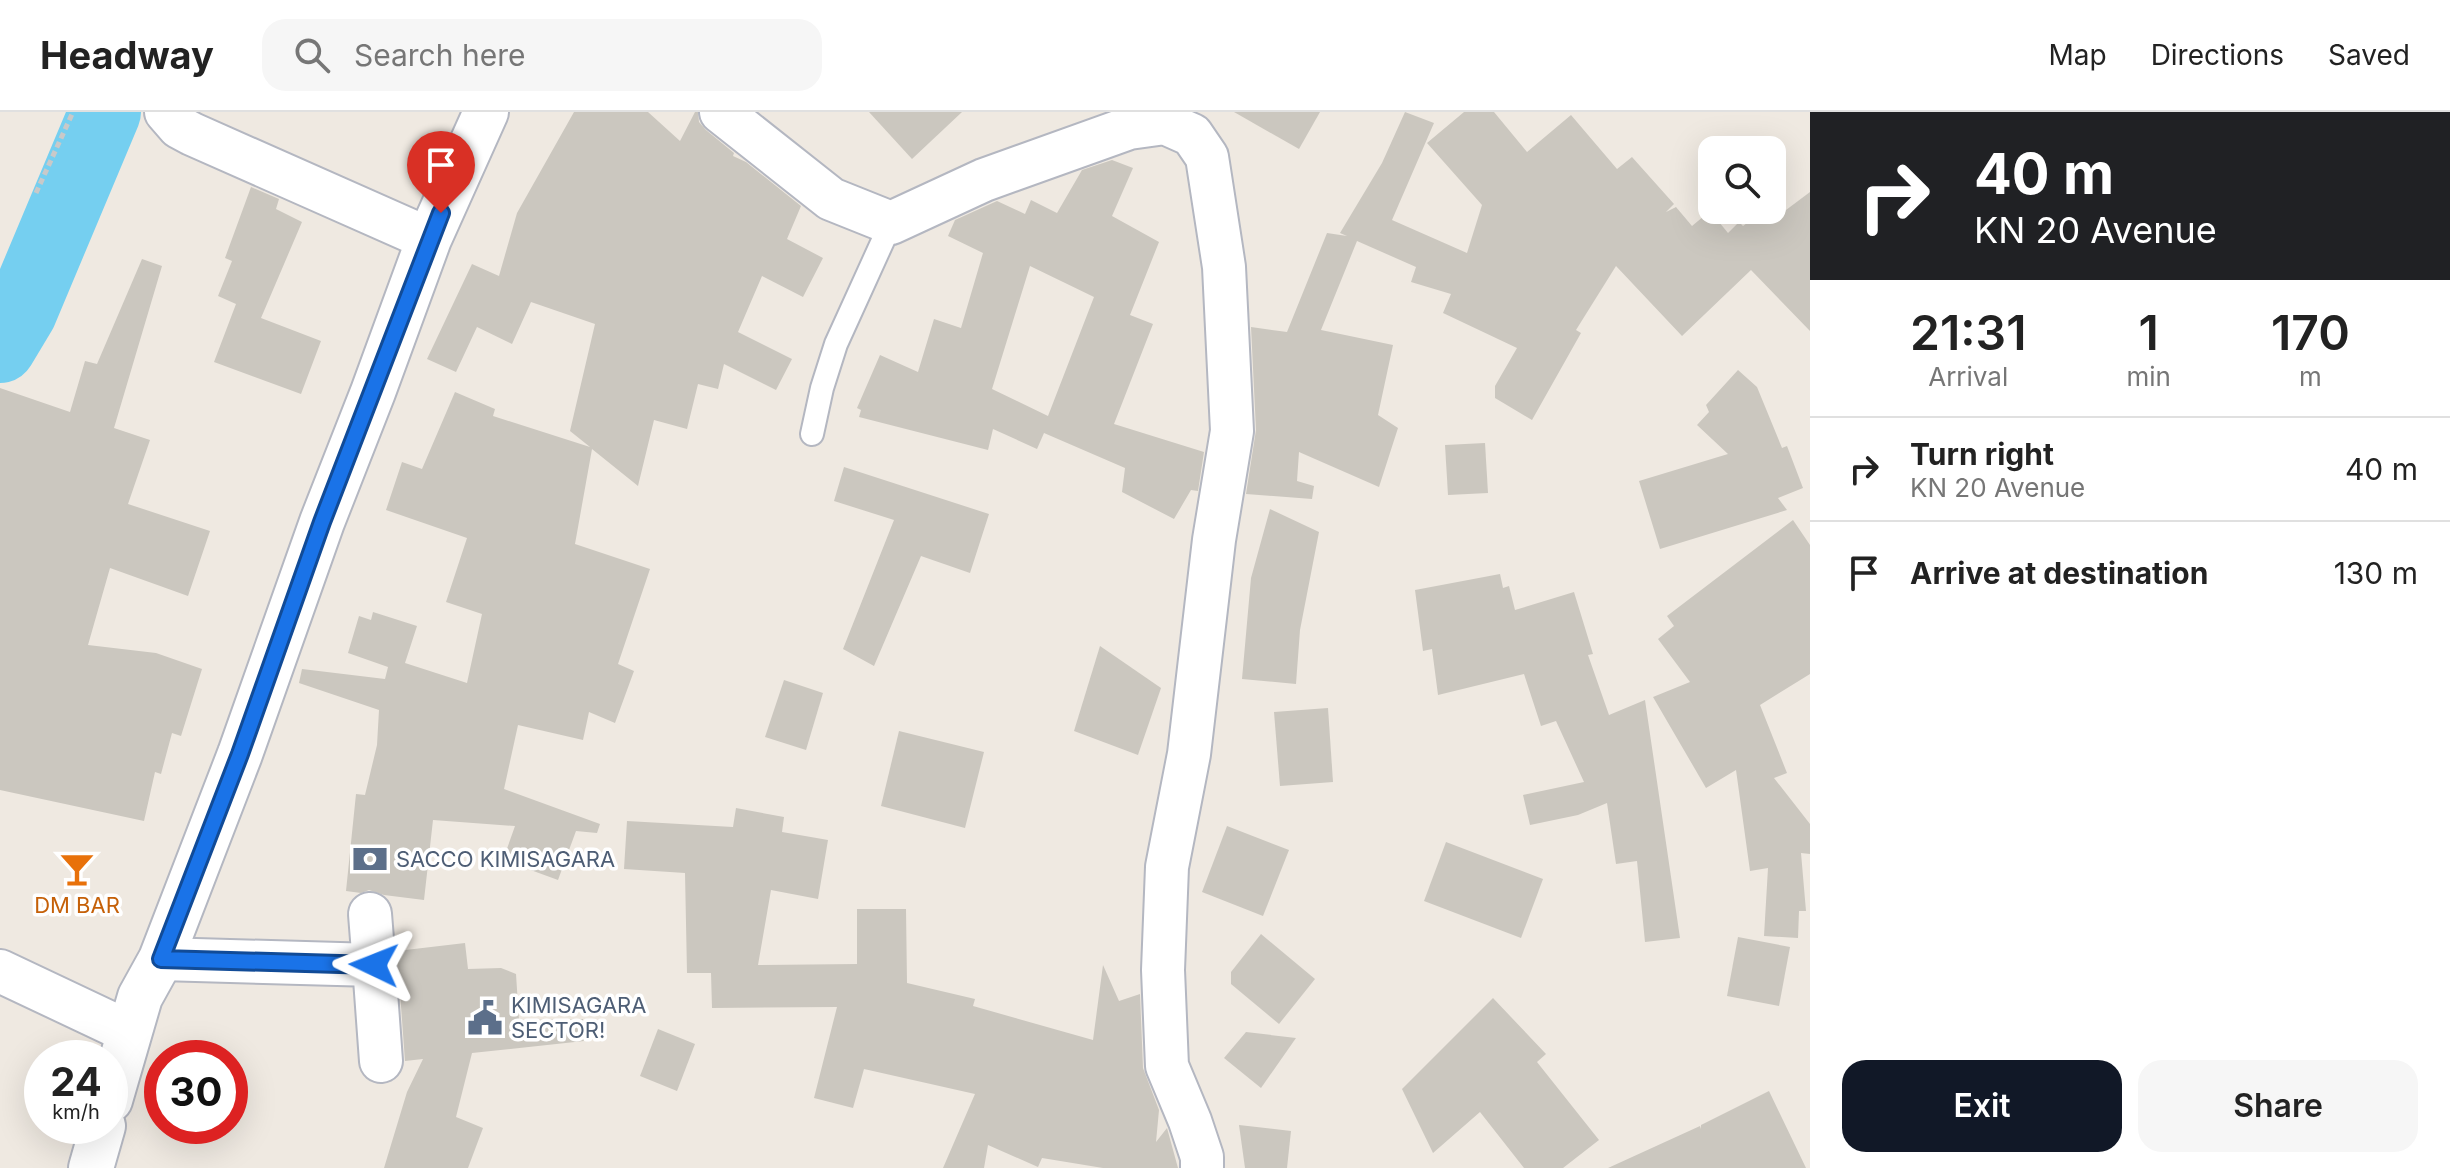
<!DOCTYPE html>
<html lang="en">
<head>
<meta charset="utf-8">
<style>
	:root { --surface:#fff; --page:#f6f6f6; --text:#222; --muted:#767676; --line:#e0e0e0; --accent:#111827 }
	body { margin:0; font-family:Inter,sans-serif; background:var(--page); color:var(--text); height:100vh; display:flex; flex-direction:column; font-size:30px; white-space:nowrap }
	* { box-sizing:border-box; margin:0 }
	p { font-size:26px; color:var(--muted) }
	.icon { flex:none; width:44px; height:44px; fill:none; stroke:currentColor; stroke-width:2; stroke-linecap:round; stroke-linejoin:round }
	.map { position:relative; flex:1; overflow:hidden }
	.panel { display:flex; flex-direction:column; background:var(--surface); width:640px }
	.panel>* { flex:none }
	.banner { background:#202124; color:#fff; overflow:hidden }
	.buttons { position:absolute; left:1698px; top:24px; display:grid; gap:16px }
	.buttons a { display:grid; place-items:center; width:88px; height:88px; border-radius:16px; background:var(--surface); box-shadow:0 8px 32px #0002; font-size:40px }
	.speed { position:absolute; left:24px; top:928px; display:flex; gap:16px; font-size:40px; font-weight:700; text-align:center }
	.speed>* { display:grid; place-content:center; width:104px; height:104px; border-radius:50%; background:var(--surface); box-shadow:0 8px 32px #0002; line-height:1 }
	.speed small { font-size:20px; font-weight:400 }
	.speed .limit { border:12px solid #d22; background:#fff; color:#111 }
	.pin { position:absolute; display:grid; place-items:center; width:68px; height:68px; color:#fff; margin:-82px -34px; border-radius:50% 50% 50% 0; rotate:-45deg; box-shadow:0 0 8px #0007 }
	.pin .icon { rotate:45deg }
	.me { position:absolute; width:88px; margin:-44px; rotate:272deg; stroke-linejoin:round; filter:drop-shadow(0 0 6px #0008) }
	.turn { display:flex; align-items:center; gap:28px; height:168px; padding:0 32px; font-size:36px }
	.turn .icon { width:104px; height:104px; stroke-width:2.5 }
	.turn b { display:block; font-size:56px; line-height:68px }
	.eta { display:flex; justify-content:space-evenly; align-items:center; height:136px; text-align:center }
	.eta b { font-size:48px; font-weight:600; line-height:56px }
	.action { display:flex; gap:16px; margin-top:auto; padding:16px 32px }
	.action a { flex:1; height:92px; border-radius:24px; background:var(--accent); color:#fff; font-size:32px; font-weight:600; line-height:92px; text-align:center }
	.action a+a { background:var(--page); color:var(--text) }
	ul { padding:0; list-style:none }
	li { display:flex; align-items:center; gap:24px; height:104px; padding:0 32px; border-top:2px solid var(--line) }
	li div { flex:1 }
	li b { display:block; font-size:30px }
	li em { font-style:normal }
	header { display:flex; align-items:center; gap:48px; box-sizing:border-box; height:112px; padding:0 40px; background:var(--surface); border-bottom:2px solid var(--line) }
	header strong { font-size:38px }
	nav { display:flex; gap:44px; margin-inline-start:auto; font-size:28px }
	.search { width:560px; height:72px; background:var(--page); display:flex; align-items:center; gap:20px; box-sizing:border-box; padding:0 28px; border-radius:24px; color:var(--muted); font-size:30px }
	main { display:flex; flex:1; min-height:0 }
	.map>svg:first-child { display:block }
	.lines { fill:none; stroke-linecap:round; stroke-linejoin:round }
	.river { stroke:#75cff0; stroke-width:72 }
	.building { fill:#cbc7bf; fill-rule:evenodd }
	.service-casing { stroke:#b4b7c1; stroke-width:26 }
	.minor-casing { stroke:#b4b7c1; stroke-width:46 }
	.secondary-casing { stroke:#b4b7c1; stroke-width:48 }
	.path { stroke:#c9c9c9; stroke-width:5; stroke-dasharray:6 4; stroke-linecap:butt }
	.service { stroke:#fff; stroke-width:22 }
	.minor { stroke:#fff; stroke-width:42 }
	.secondary { stroke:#fff; stroke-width:44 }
	.route-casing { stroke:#114b97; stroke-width:20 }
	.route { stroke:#1a73e8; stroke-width:14 }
	.labels { text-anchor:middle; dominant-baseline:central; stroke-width:7; stroke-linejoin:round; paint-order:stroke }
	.service-label { font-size:22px; fill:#4e5e75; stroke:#fff; text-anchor:start }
	.food-label { font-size:22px; fill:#c56008; stroke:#fff }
</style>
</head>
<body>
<header>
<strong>Headway</strong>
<div class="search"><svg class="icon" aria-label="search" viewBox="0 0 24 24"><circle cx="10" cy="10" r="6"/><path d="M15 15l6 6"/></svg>Search here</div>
<nav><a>Map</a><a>Directions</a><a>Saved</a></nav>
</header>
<main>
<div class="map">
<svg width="1810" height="1056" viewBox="0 0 1810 1056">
	<rect width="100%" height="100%" fill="#efe9e1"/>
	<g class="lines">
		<polyline class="river" points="0,235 21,200 105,0"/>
	</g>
	<g class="building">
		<polygon points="574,0 648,0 680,29 695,0 698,0 699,10 706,18 734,41 733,44 746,50 801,94 787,127 823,146 803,185 762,164 738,220 792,247 776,278 724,252 718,277 698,272 687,317 654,308 638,374 592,337 575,432 650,457 618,552 634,559 615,611 589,600 583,628 518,613 504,677 600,712 597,721 576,719 558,768 503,748 515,714 433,708 424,788 384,783 369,778 361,781 346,779 356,682 365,683 377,633 379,598 299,571 302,557 385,567 388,555 348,541 359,504 371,508 373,500 417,514 405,551 467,571 482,502 446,490 467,426 386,398 402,350 422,357 455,280 495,297 493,304 590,335 570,319 595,212 531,190 512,232 477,215 456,260 427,247 472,152 499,164 517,101"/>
		<polygon points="869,0 962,0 912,47"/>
		<polygon points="1234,0 1320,0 1299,37"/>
		<polygon points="1405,0 1434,11 1392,108 1467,141 1482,93 1427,31 1464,0 1494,0 1527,40 1571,3 1617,57 1632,45 1674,92 1666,100 1676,95 1692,114 1710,99 1728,121 1739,110 1743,114 1762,100 1770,110 1810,80 1810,219 1751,158 1682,224 1616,154 1576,218 1581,221 1532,308 1495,286 1495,274 1517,236 1443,201 1451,182 1411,170 1416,155 1357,129 1321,218 1393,233 1378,303 1398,316 1379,375 1299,340 1297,369 1314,374 1312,387 1246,382 1256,318 1251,215 1287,220 1327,121 1347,124 1340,121 1382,51"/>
		<path d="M1112,48l21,8 -21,48 47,26 -29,73 23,9 -39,100 90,28 -6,39 -7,-1 -17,29 -52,-27 3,-24 -81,-35 -7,16 -44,-20 -5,21 -129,-33 2,-7 -4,-2 23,-53 38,17 16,-53 27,9 22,-75 -35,-17 7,-16 42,-19 28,13 6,-14 26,13 25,-43zM1030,154l64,31 -46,119 -56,-27z"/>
		<polygon points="251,75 279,87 276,97 302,110 261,206 321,229 301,282 214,250 236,192 218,184 232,149 225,146"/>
		<polygon points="142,147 162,154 114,316 150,328 128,392 210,419 188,484 110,456 88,533 156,541 202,557 181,624 172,621 161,662 155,660 144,709 0,678 0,276 70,300 85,249 97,252"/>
		<polygon points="1738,258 1757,275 1782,336 1787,334 1803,376 1778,386 1787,398 1660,437 1639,369 1728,342 1697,313 1709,300 1706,293"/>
		<polygon points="1485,331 1488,381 1448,383 1445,333"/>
		<polygon points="844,355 989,402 970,461 921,444 874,554 843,537 894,408 834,389"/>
		<polygon points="1270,397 1319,420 1300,518 1296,572 1242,567 1251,466"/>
		<polygon points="1793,408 1810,433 1810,562 1760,593 1787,661 1774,666 1810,712 1810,742 1801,741 1806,799 1799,799 1798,826 1764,824 1768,756 1750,759 1736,658 1706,676 1653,585 1690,570 1658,527 1674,514 1667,504"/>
		<polygon points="1500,462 1503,476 1509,474 1515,498 1574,480 1593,542 1588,543 1609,603 1645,588 1680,826 1645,830 1637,749 1616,752 1607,691 1578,703 1530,713 1523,683 1584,670 1556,609 1541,614 1524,562 1438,583 1432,537 1423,539 1415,478"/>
		<polygon points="1100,534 1161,576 1138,643 1074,619"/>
		<polygon points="784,568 823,581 806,638 765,625"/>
		<polygon points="1328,596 1333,670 1280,674 1274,600"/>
		<polygon points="899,619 984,640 965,716 881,694"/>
		<polygon points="736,696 784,705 782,720 828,728 818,787 771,778 758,853 857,852 857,797 906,797 907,871 975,887 973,894 1093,928 1103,853 1119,889 1140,882 1143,956 1159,998 1156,1030 1167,1016 1178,1056 1103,1056 1042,1046 1038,1055 988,1033 984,1056 943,1056 975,982 864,957 853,996 814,986 837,895 712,896 711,861 687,861 685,761 624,757 627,709 733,715"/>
		<polygon points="1227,714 1289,738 1263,804 1202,780"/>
		<polygon points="1446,730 1543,767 1521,826 1424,789"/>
		<polygon points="1261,822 1315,867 1279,912 1231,872 1231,860"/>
		<polygon points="1738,825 1790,835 1779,894 1727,884"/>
		<polygon points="465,831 468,857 501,856 516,862 519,908 583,907 584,929 472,941 456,1005 483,1016 468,1056 384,1056 407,980 423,947 405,949 397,839"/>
		<polygon points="1493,886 1546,942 1537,950 1599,1028 1563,1056 1524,1056 1480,1000 1433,1041 1402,977"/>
		<polygon points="658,917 695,932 677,979 640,964"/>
		<polygon points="1246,920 1296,926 1261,976 1224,946"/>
		<polygon points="1769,979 1806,1056 1608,1056 1700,1014 1701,1017 1701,1013"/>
		<polygon points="1239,1013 1291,1019 1287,1056 1245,1056"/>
	</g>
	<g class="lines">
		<g class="service-casing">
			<polyline id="service" points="812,322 822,276 836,232 891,111"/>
		</g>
		<g class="minor-casing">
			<g id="minor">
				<polyline points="166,0 179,15 192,22 429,127"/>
				<polyline points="721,0 831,87 891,111 984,68 1129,16 1165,11 1192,23 1207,45 1224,155 1232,319 1214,428 1189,642 1167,755 1163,858 1167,954 1190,1009 1202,1045 1202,1056"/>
				<polyline points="370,802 374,853"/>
				<polyline points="161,847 374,853 381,949"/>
				<polyline points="0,859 129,920"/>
			</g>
		</g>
		<g class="secondary-casing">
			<g id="secondary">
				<polyline points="110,988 140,885 161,847 240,642 322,410 373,280 429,127 486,0"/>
				<polyline points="91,1056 103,1014"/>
			</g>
		</g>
		<polyline class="path" points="36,81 73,0"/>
		<use href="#service" class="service"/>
		<use href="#minor" class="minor"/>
		<use href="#secondary" class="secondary"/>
	</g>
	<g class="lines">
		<g class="route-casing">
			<polyline id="route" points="374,853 161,847 240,642 322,410 441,101"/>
		</g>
		<use href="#route" class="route"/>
	</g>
	<defs>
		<g id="bank-bare" transform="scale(2.76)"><path d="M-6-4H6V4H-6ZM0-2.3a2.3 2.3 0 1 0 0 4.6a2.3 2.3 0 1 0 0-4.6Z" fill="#5c6f8a" stroke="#fff" stroke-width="2.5" paint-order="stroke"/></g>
		<g id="bar-bare" transform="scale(2.76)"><path d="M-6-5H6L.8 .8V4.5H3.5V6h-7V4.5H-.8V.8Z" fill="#e8710a" stroke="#fff" stroke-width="2.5" paint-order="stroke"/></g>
		<g id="civic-bare" transform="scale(2.76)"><path d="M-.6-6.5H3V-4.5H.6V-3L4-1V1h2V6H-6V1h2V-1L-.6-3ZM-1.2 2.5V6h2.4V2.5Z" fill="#5c6f8a" stroke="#fff" stroke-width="2.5" paint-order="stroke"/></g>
	</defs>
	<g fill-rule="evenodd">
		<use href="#bank-bare" x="370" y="747"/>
		<use href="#bar-bare" x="77" y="757"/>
		<use href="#civic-bare" x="485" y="906"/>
	</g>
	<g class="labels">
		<g class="service-label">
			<text x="396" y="747">SACCO KIMISAGARA</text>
			<text x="511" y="893">KIMISAGARA<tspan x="511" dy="25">SECTOR!</tspan></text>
		</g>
		<g class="food-label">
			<text x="77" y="793">DM BAR</text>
		</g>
	</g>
</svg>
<div class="buttons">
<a><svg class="icon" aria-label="search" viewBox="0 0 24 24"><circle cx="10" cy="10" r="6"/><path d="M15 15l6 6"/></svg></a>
</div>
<div class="speed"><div>24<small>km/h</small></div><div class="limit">30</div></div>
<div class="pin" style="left:441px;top:101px;background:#d93025"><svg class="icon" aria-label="arrive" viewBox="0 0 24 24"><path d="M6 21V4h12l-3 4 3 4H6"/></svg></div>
<svg class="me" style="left:374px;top:853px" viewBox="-20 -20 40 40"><path d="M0-17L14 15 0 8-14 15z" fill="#1a73e8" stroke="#fff" stroke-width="4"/></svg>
</div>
<section class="panel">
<div class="banner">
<div class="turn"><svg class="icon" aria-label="right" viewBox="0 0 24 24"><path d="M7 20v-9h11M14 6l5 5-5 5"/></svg><div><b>40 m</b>KN 20 Avenue</div></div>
</div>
<div class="eta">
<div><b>21:31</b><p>Arrival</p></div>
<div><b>1</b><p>min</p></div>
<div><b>170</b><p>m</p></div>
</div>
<ul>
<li><svg class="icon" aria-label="right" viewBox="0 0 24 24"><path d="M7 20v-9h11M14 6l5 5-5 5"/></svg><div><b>Turn right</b><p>KN 20 Avenue</p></div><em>40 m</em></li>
<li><svg class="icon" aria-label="arrive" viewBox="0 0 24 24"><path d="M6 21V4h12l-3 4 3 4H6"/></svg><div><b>Arrive at destination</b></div><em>130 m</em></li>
</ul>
<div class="action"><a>Exit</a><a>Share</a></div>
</section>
</main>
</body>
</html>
